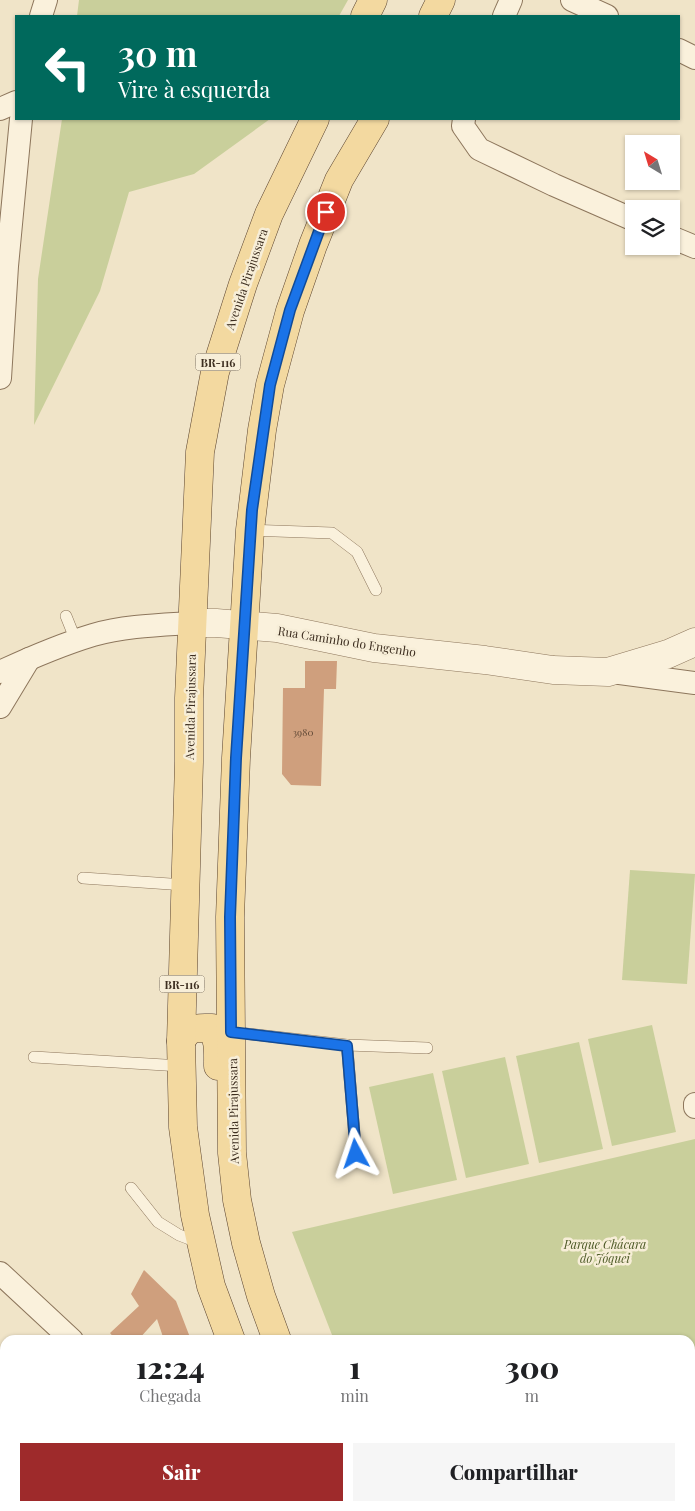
<!DOCTYPE html>
<html lang="pt">
<head>
<meta charset="utf-8">
<style>
	:root { --surface:#fff; --page:#f6f6f6; --text:#202124; --muted:#757577; --accent:#9e2a2b }
	body { margin:0; font-family:"Playfair Display",serif; background:var(--page); color:var(--text); height:100vh; display:flex; flex-direction:column; font-size:19px; white-space:nowrap }
	* { box-sizing:border-box; margin:0 }
	p { font-size:16px; color:var(--muted) }
	.icon { flex:none; width:28px; height:28px; fill:none; stroke:currentColor; stroke-width:2; stroke-linecap:round; stroke-linejoin:round }
	.map { position:relative; flex:1; overflow:hidden }
	.side { position:absolute; left:0px; top:1335px; width:695px; height:176px; display:flex; flex-direction:column; background:var(--surface); border-radius:15px 15px 0 0; box-shadow:0 1px 4px #0004 }
	.side>* { flex:none }
	.guide { position:absolute; left:15px; top:15px; width:665px; height:105px; border-radius:0px; box-shadow:0 1px 4px #0004; background:#00695c; color:#fff; overflow:hidden }
	.needle { width:32px; rotate:322deg }
	.tools { position:absolute; left:625px; top:135px; display:grid; gap:10px }
	.tools a { display:grid; place-items:center; width:55px; height:55px; border-radius:0px; background:var(--surface); box-shadow:0 1px 4px #0004; font-size:25px }
	.pin { position:absolute; display:grid; place-items:center; width:42px; height:42px; color:#fff; margin:-21px; border:2px solid #fff; border-radius:50%; box-shadow:0 1px 5px #0007 }
	.me { position:absolute; width:55px; margin:-28px; rotate:355deg; stroke-linejoin:round; filter:drop-shadow(0 0 4px #0008) }
	.turn { display:flex; align-items:center; gap:18px; height:105px; padding:0 20px; font-size:22px }
	.turn .icon { width:65px; height:65px; stroke-width:2.5 }
	.turn b { display:block; font-size:35px; line-height:42px }
	.eta { display:flex; justify-content:space-evenly; align-items:center; height:85px; text-align:center }
	.eta b { font-size:30px; font-weight:800; line-height:35px }
	.cta { display:flex; gap:10px; margin-top:auto; padding:10px 20px }
	.cta a { flex:1; height:58px; border-radius:0px; background:var(--accent); color:#fff; font-size:20px; font-weight:800; line-height:58px; text-align:center }
	.cta a+a { background:var(--page); color:var(--text) }
	.map>svg:first-child { display:block }
	.green { fill:#c9cf9b }
	.building { fill:#cf9f7d }
	.lines { fill:none; stroke-linecap:round; stroke-linejoin:round }
	.service-casing { stroke:#8d765c; stroke-width:12 }
	.minor-casing { stroke:#8d765c; stroke-width:24 }
	.tertiary-casing { stroke:#8d765c; stroke-width:29 }
	.primary-casing { stroke:#5b4430; stroke-width:29 }
	.service { stroke:#faf1dc; stroke-width:11 }
	.minor { stroke:#faf1dc; stroke-width:22 }
	.tertiary { stroke:#faf1dc; stroke-width:28 }
	.primary { stroke:#f3d9a0; stroke-width:28 }
	.route-casing { stroke:#114b97; stroke-width:12 }
	.route { stroke:#1a73e8; stroke-width:9 }
	.labels { text-anchor:middle; dominant-baseline:central; stroke-width:5; stroke-linejoin:round; paint-order:stroke }
	.number-label { font-size:10px; fill:#624a37 }
	.shield { fill:#f7eed8; stroke:#756857; stroke-width:1 }
	.shield-label { font-size:11px; font-weight:bold; fill:#3d2e20 }
	.street-label { font-size:12px; fill:#3d2e20; stroke:#f7eed8 }
	.park-label { font-size:12px; font-style:italic; fill:#4d5a26; stroke:#f7eed8 }
</style>
</head>
<body>
<div class="map">
<svg width="695" height="1511" viewBox="0 0 695 1511">
	<rect width="100%" height="100%" fill="#f0e4c8"/>
	<g class="green">
		<polygon points="79,0 348,0 339,16 77,16"/>
		<polygon points="62,119 270,119 194,174 129,192 100,291 34,425 38,279"/>
		<polygon points="630,870 695,874 687,984 622,980"/>
		<polygon points="652,1025 676,1132 612,1146 588,1039"/>
		<polygon points="579,1042 603,1149 539,1163 516,1056"/>
		<polygon points="505,1057 529,1164 466,1178 442,1071"/>
		<polygon points="433,1073 457,1180 393,1194 369,1087"/>
		<polygon points="695,1139 695,1511 426,1511 422,1506 690,1506 690,1340 334,1340 292,1232"/>
	</g>
	<g class="building">
		<polygon points="305,661 337,661 336,689 324,689 321,786 291,785 282,774 283,688 305,688"/>
		<polygon points="144,1270 176,1301 191,1340 164,1340 157,1319 138,1340 116,1340 110,1333 139,1306 131,1294"/>
	</g>
	<g class="lines">
		<g class="service-casing">
			<g id="service">
				<polyline points="250,530 332,533 357,552 376,590"/>
				<polyline points="66,616 76,641"/>
				<polyline points="83,878 185,885"/>
				<polyline points="231,1032 347,1045 427,1048"/>
				<polyline points="347,1045 356,1154"/>
				<polyline points="34,1057 181,1066"/>
				<polyline points="131,1188 158,1222 179,1235 200,1243"/>
			</g>
		</g>
		<g class="minor-casing">
			<g id="minor">
				<polyline points="572,0 607,16"/>
				<polyline points="41,16 46,0"/>
				<polyline points="504,16 511,0"/>
				<polyline points="679,50 695,58"/>
				<polyline points="0,109 16,102"/>
				<polyline points="464,119 463,126 479,149 554,185 634,220"/>
				<polyline points="671,237 695,247"/>
				<polyline points="0,378 7,266 21,119"/>
				<path d="M0,672c30,-14 60,-27 93,-37 31,-9 66,-10 98,-12"/>
				<polyline points="612,672 695,683"/>
				<polyline points="0,707 29,659"/>
				<polyline points="695,1107 695,1104"/>
				<polyline points="0,1273 72,1340"/>
				<polyline points="252,1506 258,1511"/>
				<polyline points="77,1511 82,1506"/>
			</g>
		</g>
		<g class="tertiary-casing">
			<polyline id="tertiary" points="191,623 216,623 277,628 374,648 485,660 553,670 608,672 668,654 695,642"/>
		</g>
		<g class="primary-casing">
			<g id="primary">
				<polyline points="365,16 373,0"/>
				<polyline points="433,16 441,0"/>
				<path d="M181,1041c9,-15 14,-13 31,-13 7,12 6,24 6,38"/>
				<polyline points="231,1340 211,1286 195,1215 183,1127 181,1041 189,762 189,698 200,452 215,372 243,284 269,214 315,119"/>
				<polyline points="277,1340 261,1296 246,1243 237,1200 232,1153 230,917 236,758 250,530 262,430 270,385 290,311 313,245 339,180 375,119"/>
				<polyline points="315,1506 318,1511"/>
				<polyline points="368,1506 371,1511"/>
			</g>
		</g>
		<use href="#service" class="service"/>
		<use href="#minor" class="minor"/>
		<use href="#tertiary" class="tertiary"/>
		<use href="#primary" class="primary"/>
	</g>
	<g class="lines">
		<g class="route-casing">
			<polyline id="route" points="326,212 290,310 270,385 252,510 236,758 230,917 231,1032 347,1046 356,1154"/>
		</g>
		<use href="#route" class="route"/>
	</g>
	<g class="labels">
		<g class="number-label">
			<text x="303" y="732">3980</text>
		</g>
		<g class="shield">
			<rect x="195.5" y="353.5" width="45" height="17" rx="4"/>
			<rect x="159.5" y="975.5" width="45" height="17" rx="4"/>
		</g>
		<g class="shield-label">
			<text x="218" y="362">BR-116</text>
			<text x="182" y="984">BR-116</text>
		</g>
		<g class="street-label">
			<text transform="translate(246 279) rotate(-71)">Avenida Pirajussara</text>
			<text transform="translate(347 641) rotate(9)">Rua Caminho do Engenho</text>
			<text transform="translate(190 707) rotate(-89)">Avenida Pirajussara</text>
			<text transform="translate(233 1111) rotate(-91)">Avenida Pirajussara</text>
		</g>
		<g class="park-label">
			<text x="605" y="1244">Parque Chácara<tspan x="605" dy="14">do Jóquei</tspan></text>
		</g>
	</g>
</svg>
<div class="tools">
<a><svg class="needle" viewBox="-14 -14 28 28"><path d="M0-13l5 13h-10z" fill="#e53935"/><path d="M0 13l5-13h-10z" fill="#757577"/></svg></a>
<a><svg class="icon" aria-label="layers" viewBox="0 0 24 24"><path d="M12 4l9 5-9 5-9-5zM3 14l9 5 9-5"/></svg></a>
</div>
<div class="pin" style="left:326px;top:212px;background:#d93025"><svg class="icon" aria-label="arrive" viewBox="0 0 24 24"><path d="M6 21V4h12l-3 4 3 4H6"/></svg></div>
<svg class="me" style="left:356px;top:1154px" viewBox="-20 -20 40 40"><path d="M0-17L14 15 0 8-14 15z" fill="#1a73e8" stroke="#fff" stroke-width="4"/></svg>
<div class="guide">
<div class="turn"><svg class="icon" aria-label="left" viewBox="0 0 24 24"><path d="M17 20v-9H6M10 6l-5 5 5 5"/></svg><div><b>30 m</b>Vire à esquerda</div></div>
</div>
<section class="side">
<div class="eta">
<div><b>12:24</b><p>Chegada</p></div>
<div><b>1</b><p>min</p></div>
<div><b>300</b><p>m</p></div>
</div>
<div class="cta"><a>Sair</a><a>Compartilhar</a></div>
</section>
</div>
</body>
</html>
